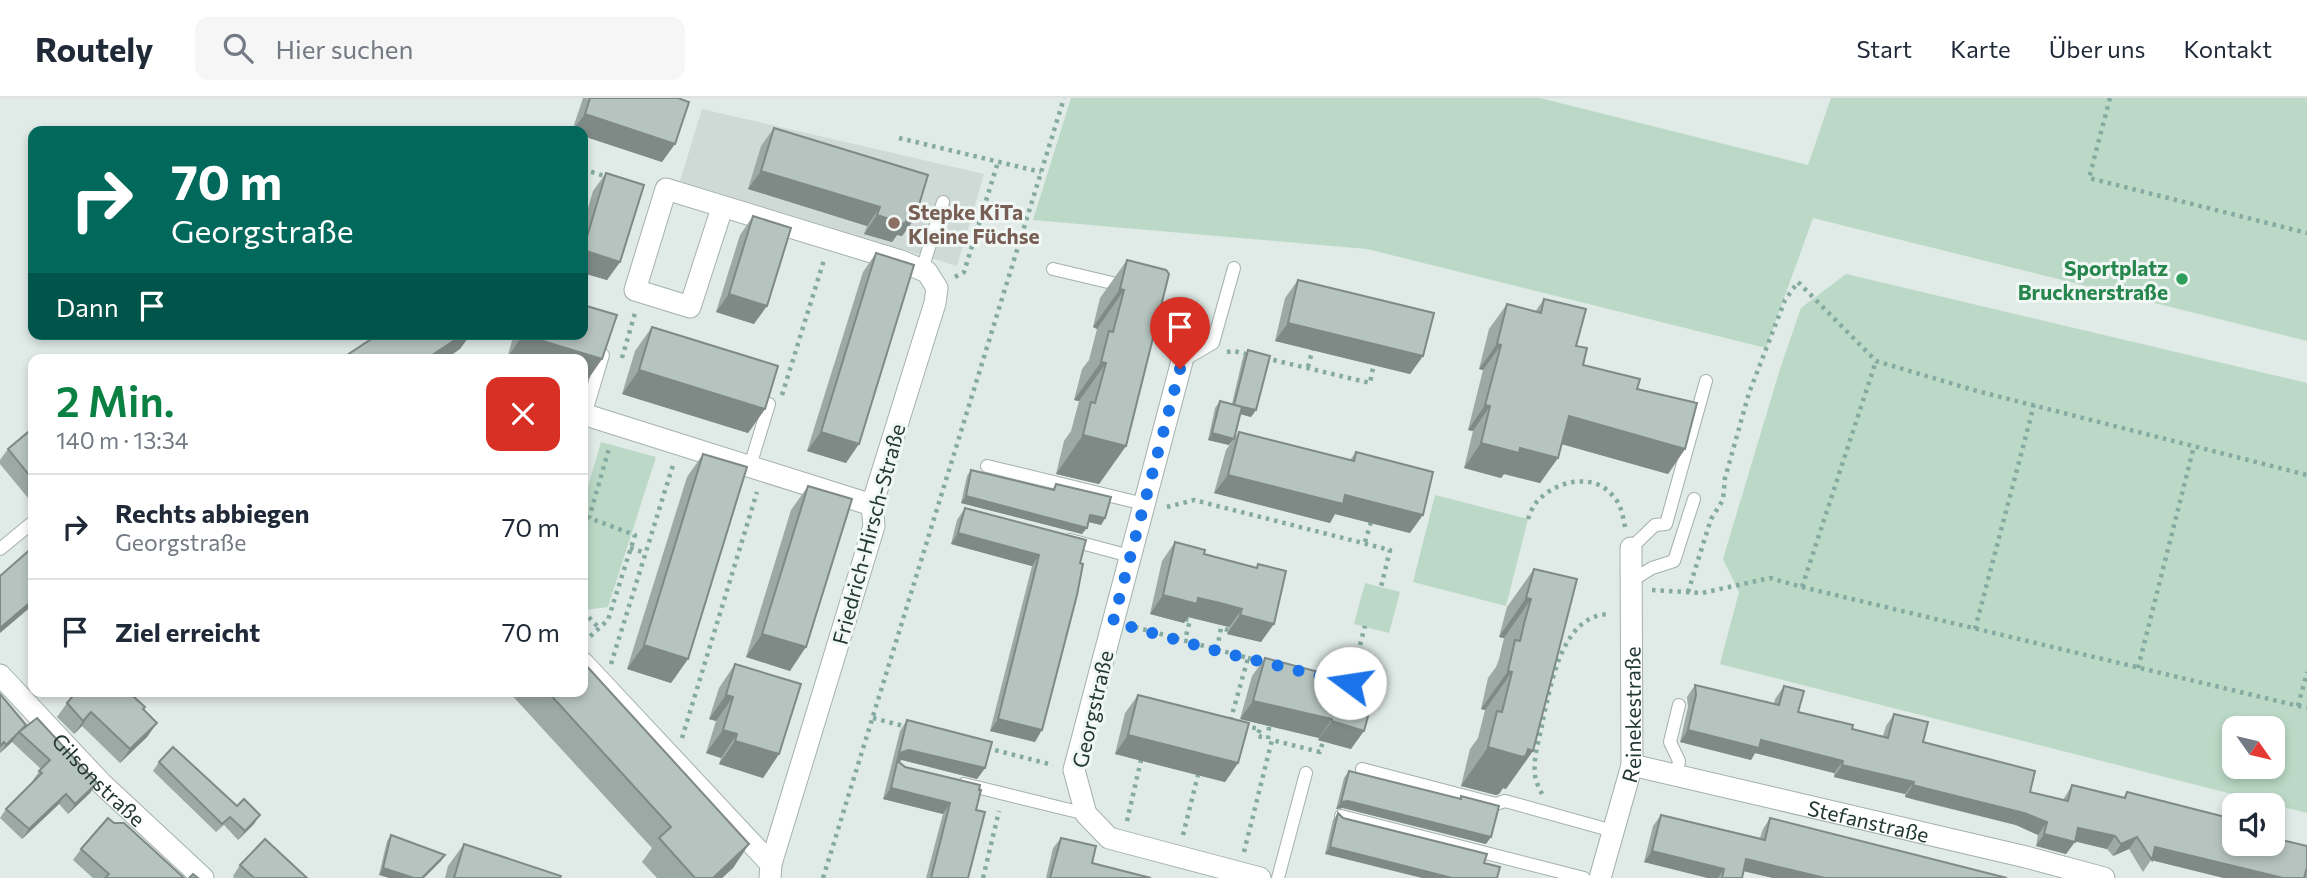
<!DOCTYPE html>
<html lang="de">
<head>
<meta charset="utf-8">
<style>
	:root { --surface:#fff; --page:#f6f6f7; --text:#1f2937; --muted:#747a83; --line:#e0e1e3; --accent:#0b8043 }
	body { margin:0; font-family:Commissioner,sans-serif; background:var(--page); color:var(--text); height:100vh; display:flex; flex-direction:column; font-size:26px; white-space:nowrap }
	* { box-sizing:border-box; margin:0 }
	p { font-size:23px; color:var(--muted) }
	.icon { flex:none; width:38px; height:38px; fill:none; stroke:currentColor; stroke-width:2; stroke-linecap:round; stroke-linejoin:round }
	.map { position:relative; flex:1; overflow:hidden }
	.details { position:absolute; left:28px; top:256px; width:560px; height:343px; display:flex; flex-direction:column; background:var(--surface); border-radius:14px; box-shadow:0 4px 10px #0003 }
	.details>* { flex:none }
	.hud { position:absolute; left:28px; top:28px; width:560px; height:214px; border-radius:14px; box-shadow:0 4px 10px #0003; background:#00695c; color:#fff; overflow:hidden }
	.needle { width:46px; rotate:124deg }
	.controls { position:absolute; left:2222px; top:618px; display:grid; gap:14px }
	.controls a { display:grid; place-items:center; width:63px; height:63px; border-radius:14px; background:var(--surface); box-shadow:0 4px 10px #0003; font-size:35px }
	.pin { position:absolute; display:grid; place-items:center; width:60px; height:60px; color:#fff; margin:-72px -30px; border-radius:50% 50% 50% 0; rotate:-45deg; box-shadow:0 0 7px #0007 }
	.pin .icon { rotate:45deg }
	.me { position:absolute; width:77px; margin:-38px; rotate:284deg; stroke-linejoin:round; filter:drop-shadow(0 0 5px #0008) }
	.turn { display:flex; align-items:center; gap:24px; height:147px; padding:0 28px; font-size:32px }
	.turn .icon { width:91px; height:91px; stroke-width:2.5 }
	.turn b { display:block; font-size:49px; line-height:60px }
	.then { display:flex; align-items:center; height:66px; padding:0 28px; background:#0003; gap:14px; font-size:26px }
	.round { display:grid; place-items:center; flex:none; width:74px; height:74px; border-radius:14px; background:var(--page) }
	.summary { display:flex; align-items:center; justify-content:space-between; height:119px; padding:0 28px }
	h1 { font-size:42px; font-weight:600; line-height:52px; color:var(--accent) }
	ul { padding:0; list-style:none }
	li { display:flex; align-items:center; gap:21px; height:105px; padding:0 28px; border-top:2px solid var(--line) }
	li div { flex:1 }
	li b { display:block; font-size:26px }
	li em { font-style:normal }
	header { display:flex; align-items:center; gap:42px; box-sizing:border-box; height:98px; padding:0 35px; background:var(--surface); border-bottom:2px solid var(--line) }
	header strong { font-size:33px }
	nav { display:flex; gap:38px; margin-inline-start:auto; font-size:24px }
	.search { width:490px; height:63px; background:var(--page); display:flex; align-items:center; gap:18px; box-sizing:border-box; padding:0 24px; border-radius:14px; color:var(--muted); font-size:26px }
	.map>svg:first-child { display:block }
	.built { fill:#cfd9d5 }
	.green { fill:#bbd9c6; fill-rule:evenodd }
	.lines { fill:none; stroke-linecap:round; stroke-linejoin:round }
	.service-casing { stroke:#a4b1ad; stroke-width:14 }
	.minor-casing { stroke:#a4b1ad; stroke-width:23 }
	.path { stroke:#84aaa2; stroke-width:4.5; stroke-dasharray:3.5 5; stroke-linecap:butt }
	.service { stroke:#fff; stroke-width:12 }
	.minor { stroke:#fff; stroke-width:21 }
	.wall { fill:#9da9a4 }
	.shaded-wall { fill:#7f8986 }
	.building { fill:#b6c4bf; stroke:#7f8986; stroke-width:2 }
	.route { stroke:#1a73e8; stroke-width:12; stroke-dasharray:0 21.6 }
	.education-dot { fill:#8d6e63; stroke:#f0f7f4; stroke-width:2.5 }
	.leisure-dot { fill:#2e9e5b; stroke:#f0f7f4; stroke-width:2.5 }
	.labels { text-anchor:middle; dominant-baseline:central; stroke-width:6; stroke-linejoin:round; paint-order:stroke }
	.education-label { font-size:21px; font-weight:bold; fill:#785e54; stroke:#f0f7f4; text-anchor:start }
	.leisure-label { font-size:21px; font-weight:bold; fill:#27864d; stroke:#f0f7f4; text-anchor:end }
	.street-label { font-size:21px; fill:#233834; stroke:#f0f7f4 }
</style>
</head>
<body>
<header>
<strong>Routely</strong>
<div class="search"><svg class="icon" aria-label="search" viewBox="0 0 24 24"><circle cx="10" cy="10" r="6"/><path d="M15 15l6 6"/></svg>Hier suchen</div>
<nav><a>Start</a><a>Karte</a><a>Über uns</a><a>Kontakt</a></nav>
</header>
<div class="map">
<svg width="2307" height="780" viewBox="0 0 2307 780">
	<rect width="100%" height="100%" fill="#e0eae6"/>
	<polygon class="built" points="702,11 984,76 957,168 680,83"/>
	<g class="green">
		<polygon points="1071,0 1540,0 1808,67 1831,0 2307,0 2307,243 1813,120 1766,250 1367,151 1033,122"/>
		<path d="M1846,176l461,109v430l-587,-149 19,-72 -16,-33 57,-190 21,-61zM2273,630v38h-38v-38z"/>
		<polygon points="601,344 656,359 608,509 585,512 583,510 583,405"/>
		<polygon points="1435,397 1528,421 1506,508 1413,484"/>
		<polygon points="1365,485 1400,494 1389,535 1354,526"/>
	</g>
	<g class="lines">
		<g class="service-casing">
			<g id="service">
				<polyline points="1053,171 1125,188"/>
				<polyline points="922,172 943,104"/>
				<polyline points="1148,209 1166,233 1180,270"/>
				<polyline points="1182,263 1213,245 1234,170"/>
				<polyline points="585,317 603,257"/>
				<polyline points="750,368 769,306"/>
				<polyline points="987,368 1144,406"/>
				<polyline points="1070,442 1130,458"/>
				<polyline points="1631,450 1655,427 1666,426 1706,283"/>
				<polyline points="0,451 33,424"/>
				<polyline points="1631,483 1652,470 1674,463 1694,401"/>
				<polyline points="1362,671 1496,706 1505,703 1613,733"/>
				<polyline points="1676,678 1679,663 1670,644 1679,607"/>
				<polyline points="964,686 1086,716"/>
				<polyline points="1341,718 1584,780"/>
				<polyline points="1278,780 1306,675"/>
			</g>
		</g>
		<g class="minor-casing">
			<g id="minor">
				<polyline points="722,110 690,209 635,192 666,91 901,163 927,174 937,190 935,205 872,407 874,428 771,766 770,780"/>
				<polyline points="1182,263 1074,672 1086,716 1109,740 1260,780"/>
				<polyline points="583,316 872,407"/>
				<polyline points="583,565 771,766"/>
				<path id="s1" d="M0,577l102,109 101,94"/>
				<path id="s2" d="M1632,667l394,92 78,21"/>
				<path id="s3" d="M1600,780l32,-113 -1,-217"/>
			</g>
		</g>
		<g class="path">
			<polyline points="2110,0 2089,80 2307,135"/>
			<polyline points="899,40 1041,74"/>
			<polyline points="583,71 607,79"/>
			<polyline points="955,179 964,174 998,64"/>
			<polyline points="1227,254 1234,253 1250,257"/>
			<polyline points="622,260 635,215"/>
			<polyline points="1265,260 1370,285 1374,265"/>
			<polyline points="1308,269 1313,250"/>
			<polyline points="782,297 824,162"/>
			<polyline points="1167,409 1194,402 1390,452 1381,489"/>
			<path d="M1528,421c2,-5 4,-11 7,-15 18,-23 58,-33 78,-8 8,8 10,20 12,31"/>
			<polyline points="1365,444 1371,424"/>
			<polyline points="630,450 646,455"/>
			<polyline points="1802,489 2307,610"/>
			<polyline points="1652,492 1702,495 1770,480 1802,489 1876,263"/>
			<polyline points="1688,494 1711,421 1723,402 1725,380 1749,295 1785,202 1798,184 1876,263 1977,293 2307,377"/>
			<polyline points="583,513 599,530"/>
			<polyline points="1185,521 1190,522 1185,542"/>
			<polyline points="1135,529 1248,560 1230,624"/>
			<polyline points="1975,531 2034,307"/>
			<polyline points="584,544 608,522 635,437 589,420 610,347"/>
			<polyline points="1217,551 1221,530 1228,532"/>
			<polyline points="1248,560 1267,565"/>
			<polyline points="611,566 673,367"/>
			<polyline points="2138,570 2194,348"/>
			<polyline points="1347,584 1350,585 1365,528"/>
			<polyline points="2298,608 2307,574"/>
			<polyline points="873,620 907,629"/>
			<polyline points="1244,628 1260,631 1257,638 1267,640"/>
			<polyline points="682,640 757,394"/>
			<polyline points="1268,641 1269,629"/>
			<polyline points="987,650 1053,667"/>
			<path d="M1542,696c-3,-6 -7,-14 -7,-20 -2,-18 5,-37 8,-54 8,-36 19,-106 67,-106"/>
			<polyline points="1127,723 1141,662"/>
			<polyline points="1183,737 1198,677"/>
			<polyline points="1244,754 1272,642 1320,654 1323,643"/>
			<polyline points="823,780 1064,0"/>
			<polyline points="983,780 999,713"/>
		</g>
		<use href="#service" class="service"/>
		<use href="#minor" class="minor"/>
	</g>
	<g class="wall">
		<polygon points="583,0 678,0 662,64 583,38 583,33 572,33"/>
		<polygon points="774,30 915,120 902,138 897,137 892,144 864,136 867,128 748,91 761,48"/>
		<polygon points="606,75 620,164 607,182 583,175 583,127 593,93"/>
		<polygon points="753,118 754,226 716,214 740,137"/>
		<polygon points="876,155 846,365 807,353 863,174"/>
		<polygon points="1127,162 1126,348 1099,386 1056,376 1064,343 1071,333 1079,303 1074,302 1082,271 1089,262 1097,231 1093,229 1100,200"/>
		<polygon points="1298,182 1423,258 1410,276 1275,243 1285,200"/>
		<polygon points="1544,201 1576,248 1583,267 1637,291 1685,351 1668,376 1561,346 1558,360 1540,385 1504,376 1501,380 1464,370 1473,333 1468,332 1483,272 1479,271 1489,231 1507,206 1535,214"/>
		<polygon points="652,229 765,311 748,335 622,296 635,253"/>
		<polygon points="514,236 583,236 602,261 586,284 583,284 583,261 507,260"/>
		<polygon points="1248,252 1256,312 1251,319 1240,316 1229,347 1208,342 1215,310 1220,303 1232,306 1243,259"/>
		<polygon points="33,330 33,406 0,366 0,362 8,351"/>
		<polygon points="1239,334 1350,362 1356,354 1410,435 1335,416 1330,425 1214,395 1226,352"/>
		<polygon points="703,356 688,561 671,585 627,571 687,379"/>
		<polygon points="971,372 1052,392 1056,386 1105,420 1101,427 1088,424 1082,436 961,405 967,378"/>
		<polygon points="808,388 790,573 746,559 791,412"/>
		<polygon points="965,410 1080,465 1035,644 990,633 1032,468 951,446 957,422"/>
		<polygon points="1175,444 1204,456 1256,470 1258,466 1261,544 1227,536 1229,529 1188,519 1184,525 1150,516 1162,463"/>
		<polygon points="1534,471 1577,481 1506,691 1503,690 1499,696 1496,697 1461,688 1470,651 1478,640 1485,612 1481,611 1488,580 1496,569 1499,561 1504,540 1499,539 1507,509"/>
		<polygon points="1265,560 1376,589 1351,651 1318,642 1319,640 1240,621 1252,578"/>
		<polygon points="735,566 779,656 763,680 719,666 721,660 706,655 716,623 709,621 719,590"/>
		<polygon points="1695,587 1774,606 1775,601 1784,588 1798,614 1852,631 1883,638 1886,628 1894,616 1923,644 2030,694 2063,702 2072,687 2123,700 2127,694 2231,730 2307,748 2307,780 2224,780 2151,762 2143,774 2129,751 2113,758 2107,751 2075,743 2066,756 2036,748 2038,737 2016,727 1915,702 1905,699 1905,696 1834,679 1834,675 1755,655 1751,662 1680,644 1688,609 1687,599"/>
		<polygon points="77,593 139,593 135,599 143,612 157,625 147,639 120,665 82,628 74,636 57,619 67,605"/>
		<polygon points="508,593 583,593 749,746 733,770 722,780 657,780 642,764 652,750"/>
		<polygon points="0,596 26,627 97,685 90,695 68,716 59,706 22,741 0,720 6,711 34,683 33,682 41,671 12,644 13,643 0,655"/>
		<polygon points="1138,597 1238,665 1225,684 1115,656 1125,615"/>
		<polygon points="907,622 985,670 977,681 902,662 899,663 905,669 976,712 968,780 926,780 943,716 883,701 900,633"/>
		<polygon points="159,664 254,726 238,742 224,727 216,734 153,673"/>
		<polygon points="1349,673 1459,701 1461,698 1486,746 1343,710 1336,711 1344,680"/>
		<polygon points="1338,715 1343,720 1487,756 1325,756 1333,722"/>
		<polygon points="1661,717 1760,740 1763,731 1770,720 1773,780 1743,773 1742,780 1708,780 1644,764 1653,728"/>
		<polygon points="391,737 441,763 379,777 387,743"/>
		<polygon points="1061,740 1092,765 1151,780 1046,780 1053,750"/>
		<polygon points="464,746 560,780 445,780 448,768"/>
		<polygon points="81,751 184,780 93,780 73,762"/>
		<polygon points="240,767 307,780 234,780 233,778"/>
	</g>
	<g class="shaded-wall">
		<polygon points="585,16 675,46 662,64 583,38 583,33 572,33"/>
		<polygon points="761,73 880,109 867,128 748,91"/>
		<polygon points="877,117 908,118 915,120 902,138 897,137 892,144 864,136"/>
		<polygon points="583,152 620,164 607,182 583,175"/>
		<polygon points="1120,191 1124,192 1097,231 1093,229"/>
		<polygon points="729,196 767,208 754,226 716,214"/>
		<polygon points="1288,225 1423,258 1410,276 1275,243"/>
		<polygon points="464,236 471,236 460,251 446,261 426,261"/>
		<polygon points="523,237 602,261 586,284 583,284 583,261 507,260"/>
		<polygon points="1497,246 1501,247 1483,272 1479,271"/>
		<polygon points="1101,264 1106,265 1079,303 1074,302"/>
		<polygon points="639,272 765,311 748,335 622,296"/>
		<polygon points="1234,307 1256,312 1251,319 1230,313"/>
		<polygon points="1485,307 1490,308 1473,333 1468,332"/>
		<polygon points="1569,318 1685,351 1668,376 1551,343"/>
		<polygon points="821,334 859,346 846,365 807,353"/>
		<polygon points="1212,335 1234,341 1229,347 1208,342"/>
		<polygon points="1083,337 1126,348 1099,386 1056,376"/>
		<polygon points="1481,345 1520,350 1558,360 1540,385 1504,376 1501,380 1464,370"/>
		<polygon points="1228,377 1345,397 1423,417 1410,435 1335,416 1330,425 1214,395"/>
		<polygon points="966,398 1087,430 1082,436 961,405"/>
		<polygon points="1090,417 1105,420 1101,427 1086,423"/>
		<polygon points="958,435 1039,457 1032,468 951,446"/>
		<polygon points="1163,497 1198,500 1242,511 1229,529 1188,519 1184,525 1150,516"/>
		<polygon points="1526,500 1531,501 1504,540 1499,539"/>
		<polygon points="33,502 33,507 0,535 0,530"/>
		<polygon points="1240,517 1274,526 1261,544 1227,536"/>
		<polygon points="762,536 806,549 790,573 746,559"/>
		<polygon points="644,547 688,561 671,585 627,571"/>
		<polygon points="1508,573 1512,574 1485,612 1481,611"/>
		<polygon points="726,597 733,599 716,623 709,621"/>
		<polygon points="1253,603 1332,621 1319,640 1240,621"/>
		<polygon points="91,614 82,628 74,636 83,623"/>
		<polygon points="998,621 1042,632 1035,644 990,633"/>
		<polygon points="1332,623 1364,633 1351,651 1318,642"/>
		<polygon points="157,625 147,639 120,665 130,651"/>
		<polygon points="723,632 737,636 721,660 706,655"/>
		<polygon points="1688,632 1761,642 1843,663 1834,675 1755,655 1751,662 1680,644"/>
		<polygon points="19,634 13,643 0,655 6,647"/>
		<polygon points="1128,637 1238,665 1225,684 1115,656"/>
		<polygon points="735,643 779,656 763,680 719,666"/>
		<polygon points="1488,649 1528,651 1533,653 1506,691 1503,690 1499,696 1496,697 1461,688"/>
		<polygon points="909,652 985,670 977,681 902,662 897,664 902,654"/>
		<polygon points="1842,667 1914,684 1905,696 1834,679"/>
		<polygon points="97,685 90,695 68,716 75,706"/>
		<polygon points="1913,687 2024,715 2047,724 2038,737 2016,727 1905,699"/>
		<polygon points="891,690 950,705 943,716 883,701"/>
		<polygon points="66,696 59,706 22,741 29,731"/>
		<polygon points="1348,703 1491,739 1486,746 1343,710 1336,711 1341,704"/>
		<polygon points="260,717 254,726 238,742 245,733"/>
		<polygon points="2078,730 2115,738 2107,751 2069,742"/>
		<polygon points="2044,736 2075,744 2066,756 2036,748"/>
		<polygon points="2137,739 2129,751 2113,758 2121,746"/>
		<polygon points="749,746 733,770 722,780 713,780"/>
		<polygon points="1330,749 1452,780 1422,780 1325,756"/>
		<polygon points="2155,749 2283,780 2224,780 2151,762"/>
		<polygon points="1652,753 1724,771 1718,780 1708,780 1644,764"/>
		<polygon points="445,757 441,763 424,780 422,780"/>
		<polygon points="1746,761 1794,772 1825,780 1773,780 1739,772"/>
		<polygon points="383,770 414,780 389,780 379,777"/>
	</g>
	<g class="building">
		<polygon points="590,0 678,0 689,4 675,46 585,16"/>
		<polygon points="774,30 928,77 915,120 908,118 905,126 877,117 880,109 761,73"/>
		<polygon points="606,75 644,87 620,164 583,152"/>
		<polygon points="753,118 791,130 767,208 729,196"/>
		<polygon points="876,155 914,167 859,346 821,334"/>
		<polygon points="1127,162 1166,172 1169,176 1126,348 1083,337 1091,304 1095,305 1106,265 1101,264 1109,233 1113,234 1124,192 1120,191"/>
		<polygon points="1298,182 1434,215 1423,258 1288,225"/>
		<polygon points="1544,201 1586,211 1576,248 1587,250 1583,267 1640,281 1637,291 1697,305 1685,351 1569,318 1558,360 1520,350 1519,355 1481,345 1490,308 1485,307 1501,247 1497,246 1507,206 1541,215"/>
		<polygon points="583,207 617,217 602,261 523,237 583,236"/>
		<polygon points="652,229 778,268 765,311 639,272"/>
		<polygon points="379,236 464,236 426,261 341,261"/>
		<polygon points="1248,252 1270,258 1256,312 1234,307"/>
		<polygon points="1220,303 1242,309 1234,341 1212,335"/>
		<polygon points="33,330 33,382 8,351"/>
		<polygon points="1239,334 1354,363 1356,354 1433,374 1423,417 1345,397 1343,406 1228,377"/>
		<polygon points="703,356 747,369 688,561 644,547"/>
		<polygon points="971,372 1054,392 1056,386 1111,399 1105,420 1090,417 1087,430 966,398"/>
		<polygon points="808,388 852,401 806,549 762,536"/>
		<polygon points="965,410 1086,442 1080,465 1083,466 1077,497 1042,632 998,621 1039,457 958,435"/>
		<polygon points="1175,444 1205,452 1204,456 1257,470 1258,466 1286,473 1274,526 1240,517 1242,511 1220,505 1198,500 1197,506 1163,497"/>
		<polygon points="33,449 33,502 0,530 0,478"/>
		<polygon points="1534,471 1577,481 1533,653 1528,651 1526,657 1523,659 1488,649 1497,613 1502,614 1512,574 1508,573 1515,542 1520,543 1525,522 1531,501 1526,500"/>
		<polygon points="1265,560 1376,589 1364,633 1332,623 1332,621 1253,603"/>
		<polygon points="583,564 749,746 713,780 695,780 659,740 671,729 547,593 583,593"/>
		<polygon points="735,566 801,586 779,656 735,643 737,636 723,632 733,599 726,597"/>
		<polygon points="1695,587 1779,607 1784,588 1804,593 1798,614 1853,627 1852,631 1888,640 1894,616 1928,624 1923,644 2035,673 2030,694 2068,703 2072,687 2125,700 2127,694 2233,721 2231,730 2235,731 2235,746 2273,746 2273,740 2307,748 2307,769 2304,780 2283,780 2155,749 2152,762 2137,739 2121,746 2115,738 2078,730 2075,744 2044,736 2047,724 2024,715 1924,690 1913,687 1914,684 1842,667 1843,663 1761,642 1759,650 1688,632 1696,597"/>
		<polygon points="77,593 138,593 133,598 145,609 143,611 157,625 130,651 91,614 83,623 67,605"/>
		<polygon points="0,596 26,627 6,647 4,644 0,648"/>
		<polygon points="1138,597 1249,625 1238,665 1128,637"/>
		<polygon points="37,620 97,685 75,706 66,696 29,731 6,711 42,675 39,673 50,662 19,634"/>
		<polygon points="907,622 992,644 985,670 909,652 902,654 899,659 899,664 905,669 980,687 979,692 981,692 976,712 985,714 968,780 931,780 950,705 891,690"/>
		<polygon points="173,649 237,708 244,701 260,717 245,733 230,719 222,726 159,664"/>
		<polygon points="1349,673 1461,701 1461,698 1499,708 1491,739 1348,703 1341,704"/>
		<polygon points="1338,715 1343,720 1487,756 1484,765 1500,769 1497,780 1452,780 1330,749"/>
		<polygon points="1661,717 1765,742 1770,720 2007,780 1825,780 1746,761 1742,780 1722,780 1724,771 1652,753"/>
		<polygon points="108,720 114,725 124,725 184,780 105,780 109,776 81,751"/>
		<polygon points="391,737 445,757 422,780 414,780 383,770"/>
		<polygon points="1061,740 1096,748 1092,765 1151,780 1050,780"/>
		<polygon points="265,741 307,780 254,780 240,767"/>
		<polygon points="464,746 561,778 560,780 454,780"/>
		<polygon points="193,776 198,780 189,780"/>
	</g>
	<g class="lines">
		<polyline class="route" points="1180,271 1113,524 1221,554 1350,585"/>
	</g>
	<circle class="education-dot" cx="894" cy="125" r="7"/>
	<circle class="leisure-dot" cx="2182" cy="181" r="7"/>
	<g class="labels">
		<g class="education-label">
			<text x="908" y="113">Stepke KiTa<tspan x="908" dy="24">Kleine Füchse</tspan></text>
		</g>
		<g class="leisure-label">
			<text x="2168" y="169">Sportplatz<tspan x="2168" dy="24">Brucknerstraße</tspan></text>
		</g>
		<g class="street-label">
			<text transform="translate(868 436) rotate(-75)">Friedrich-Hirsch-Straße</text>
			<text transform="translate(1092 611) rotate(-77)">Georgstraße</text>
			<text stroke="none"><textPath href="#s3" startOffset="168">Reinekestraße</textPath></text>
			<text stroke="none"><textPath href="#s1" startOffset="144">Gilsonstraße</textPath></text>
			<text stroke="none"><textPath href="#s2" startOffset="243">Stefanstraße</textPath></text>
		</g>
	</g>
</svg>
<div class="controls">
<a><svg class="needle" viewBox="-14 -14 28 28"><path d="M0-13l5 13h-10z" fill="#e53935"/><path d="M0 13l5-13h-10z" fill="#747a83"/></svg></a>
<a><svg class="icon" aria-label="sound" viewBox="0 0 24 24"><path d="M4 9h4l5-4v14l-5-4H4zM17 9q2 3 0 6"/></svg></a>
</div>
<div class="pin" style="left:1180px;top:271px;background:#d93025"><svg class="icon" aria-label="arrive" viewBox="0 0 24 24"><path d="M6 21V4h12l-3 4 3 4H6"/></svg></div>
<svg class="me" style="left:1350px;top:585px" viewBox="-20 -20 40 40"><circle r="19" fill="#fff"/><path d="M0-13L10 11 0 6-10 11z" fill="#1a73e8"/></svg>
<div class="hud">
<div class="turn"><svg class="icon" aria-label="right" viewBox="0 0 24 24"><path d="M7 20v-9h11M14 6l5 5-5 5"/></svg><div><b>70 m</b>Georgstraße</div></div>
<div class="then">Dann<svg class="icon" aria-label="arrive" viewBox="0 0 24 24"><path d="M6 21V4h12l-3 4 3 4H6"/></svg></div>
</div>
<section class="details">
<div class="summary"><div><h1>2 Min.</h1><p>140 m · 13:34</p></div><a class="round" style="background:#d93025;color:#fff"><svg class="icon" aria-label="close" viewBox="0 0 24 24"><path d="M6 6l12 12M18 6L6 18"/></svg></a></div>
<ul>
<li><svg class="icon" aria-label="right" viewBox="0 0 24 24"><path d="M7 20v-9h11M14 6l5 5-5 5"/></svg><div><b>Rechts abbiegen</b><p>Georgstraße</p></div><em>70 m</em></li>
<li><svg class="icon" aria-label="arrive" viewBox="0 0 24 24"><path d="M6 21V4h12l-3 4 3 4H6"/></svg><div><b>Ziel erreicht</b></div><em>70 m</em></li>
</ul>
</section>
</div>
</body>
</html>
